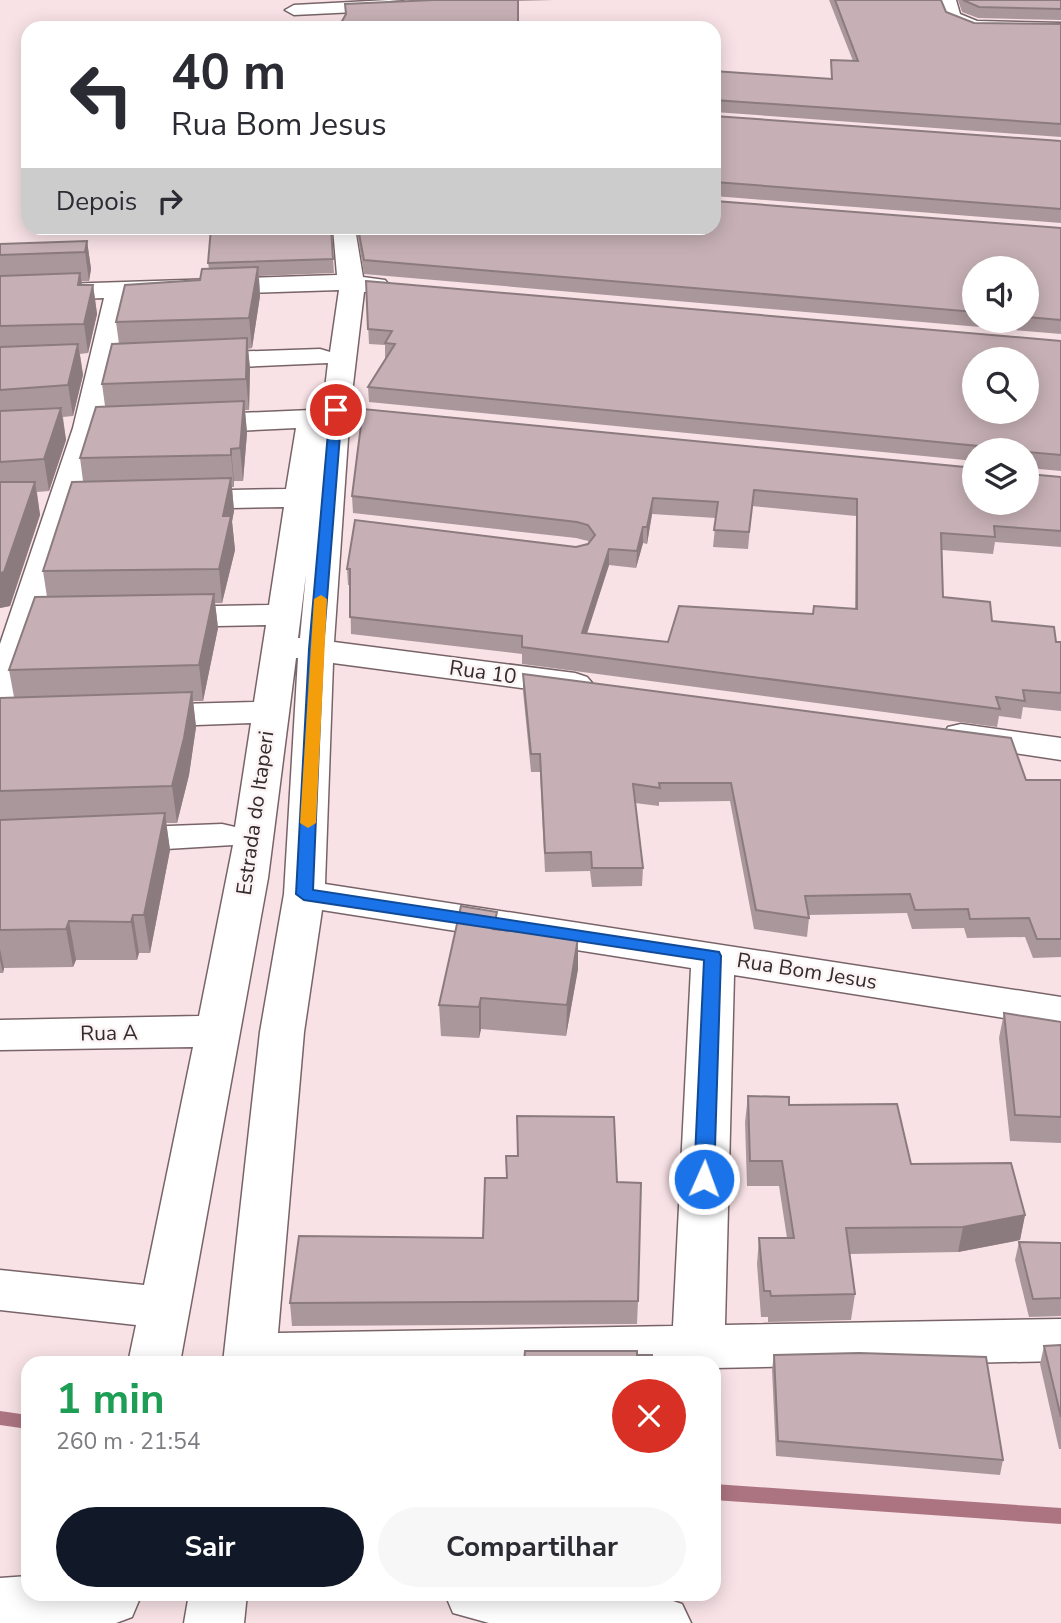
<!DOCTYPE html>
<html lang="pt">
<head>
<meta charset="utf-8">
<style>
	:root { --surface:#fff; --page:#f7f7f7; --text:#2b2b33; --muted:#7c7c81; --accent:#111827 }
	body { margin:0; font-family:"Nunito Sans",sans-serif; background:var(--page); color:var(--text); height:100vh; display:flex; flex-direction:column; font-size:26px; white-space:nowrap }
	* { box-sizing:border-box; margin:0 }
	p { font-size:23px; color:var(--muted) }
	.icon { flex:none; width:38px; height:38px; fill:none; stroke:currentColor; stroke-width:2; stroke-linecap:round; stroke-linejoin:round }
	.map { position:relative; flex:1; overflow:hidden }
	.panel { position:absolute; left:21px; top:1356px; width:700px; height:245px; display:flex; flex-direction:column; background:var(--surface); border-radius:21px; box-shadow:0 4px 18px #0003 }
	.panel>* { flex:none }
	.top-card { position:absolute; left:21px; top:21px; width:700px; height:214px; border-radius:21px; box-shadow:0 4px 18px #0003; background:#fff; color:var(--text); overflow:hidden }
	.tools { position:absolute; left:962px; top:256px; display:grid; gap:14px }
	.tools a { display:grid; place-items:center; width:77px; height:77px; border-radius:50%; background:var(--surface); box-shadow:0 4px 18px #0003; font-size:35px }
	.pin { position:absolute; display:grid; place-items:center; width:60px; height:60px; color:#fff; margin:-30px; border:4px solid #fff; border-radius:50%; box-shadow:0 2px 7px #0007 }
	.me { position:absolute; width:77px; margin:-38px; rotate:2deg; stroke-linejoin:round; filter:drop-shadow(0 0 5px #0008) }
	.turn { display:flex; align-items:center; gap:24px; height:147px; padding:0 35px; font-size:32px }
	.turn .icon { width:91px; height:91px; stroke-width:2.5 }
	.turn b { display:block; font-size:49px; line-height:60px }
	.then { display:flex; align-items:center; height:66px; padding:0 35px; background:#0003; gap:14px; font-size:26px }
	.round { display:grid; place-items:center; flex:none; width:74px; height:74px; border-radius:37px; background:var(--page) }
	.overview { display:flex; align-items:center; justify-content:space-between; height:119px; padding:0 35px }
	h1 { font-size:42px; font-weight:700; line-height:52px; color:#1e9e55 }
	.primary-button { display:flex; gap:14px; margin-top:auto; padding:14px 35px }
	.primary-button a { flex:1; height:80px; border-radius:42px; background:var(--accent); color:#fff; font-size:28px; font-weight:700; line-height:80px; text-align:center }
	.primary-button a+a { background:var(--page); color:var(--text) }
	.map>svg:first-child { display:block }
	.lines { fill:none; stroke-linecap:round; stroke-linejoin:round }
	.stream { fill:#ac7481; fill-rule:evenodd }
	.minor-casing { stroke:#786468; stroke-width:3 }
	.minor { fill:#fff; fill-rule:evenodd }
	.wall { fill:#aa979c; fill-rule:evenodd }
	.shaded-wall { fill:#8b7b7f }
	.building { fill:#c6b0b5; stroke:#8b7b7f; stroke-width:2; fill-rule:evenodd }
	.route { fill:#1a73e8; stroke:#114b97; stroke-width:2 }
	.slow { fill:#f59e0b }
	.labels { text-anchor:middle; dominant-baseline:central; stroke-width:5; stroke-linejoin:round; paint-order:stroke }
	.street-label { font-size:21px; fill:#322a2c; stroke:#fcf3f5 }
</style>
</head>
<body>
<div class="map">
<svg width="1061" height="1623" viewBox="0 0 1061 1623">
	<rect width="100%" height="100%" fill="#f8e2e6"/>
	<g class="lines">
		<g class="stream">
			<polygon points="0,1411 28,1415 28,1429 0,1425"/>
			<polygon points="714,1484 1061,1508 1061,1524 714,1500"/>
		</g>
		<g class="minor-casing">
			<g id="minor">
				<polygon points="389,0 403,1 406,5 397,10 294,15 285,10 294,5"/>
				<polygon points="938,0 956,0 960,14 977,21 1061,23 1061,35 974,32 946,21"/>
				<path d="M333,228h22l8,49 22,3 4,5 -4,5 -21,2 -14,118 -16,232 241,31 12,4 6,7 -6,7 -12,4 -242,-32 -8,221 736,113v30l-327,-52 -9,350 336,-6v42l-347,7v-5h-491l37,-331 24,-138 14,-236h-2l-28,220 -88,485h-52l8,-38 -136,-15v-40l144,15 49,-238 -193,3v-30l199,-4 34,-171 -117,7 -14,-3 -6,-9 6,-9 14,-3 106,-4 13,3 16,-104 -109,4 -13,-3 -5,-8 5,-8 13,-3 112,-3 12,-77 -100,2 -12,-3 -5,-7 5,-7 12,-3 103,-2 15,-98 -104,2 -11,-3 -4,-6 4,-6 11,-3 106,-2 10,-61 -101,5 -10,-3 -4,-6 4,-6 10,-3 116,-5 11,4 6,-51 -132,6 -10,-2 -4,-6 4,-6 10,-2 124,-4 10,3 9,-62 -209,7 -29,131 -83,269 -5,8 -13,3v-64l73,-216 31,-130 -104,4v-16l337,-11zM306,574l-6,64h-2zM322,910l369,58 -18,358 -395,7 26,-301z"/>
				<polygon points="961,724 1061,738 1061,760 948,743 943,735 948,727"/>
				<polygon points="28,1576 28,1594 139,1594 140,1598 132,1617 116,1623 0,1623 0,1578"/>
				<polygon points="189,1594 247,1594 244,1623 184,1623"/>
				<polygon points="445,1594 652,1594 682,1604 691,1623 489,1623 453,1613"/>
			</g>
		</g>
		<use href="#minor" class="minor"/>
	</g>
	<g class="wall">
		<polygon points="433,0 554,0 518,1"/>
		<polygon points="829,0 941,0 946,12 974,23 1061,24 1061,137 714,112 714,71 831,79 831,60 853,61"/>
		<polygon points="958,0 1061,0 1061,20 978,18 962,12"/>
		<polygon points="714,116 1061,141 1061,223 714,196"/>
		<path d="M715,201l346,27v106l-697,-60 -8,-46h358zM975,268h52v52h-52z"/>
		<polygon points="169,228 331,228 334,273 259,276 260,296 252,348 248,349 250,369 249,410 245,410 247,433 243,481 234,481 234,487 232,487 234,511 232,522 235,550 222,603 215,603 218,628 203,701 193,701 196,727 189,775 177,823 166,823 170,850 150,953 139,953 137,960 76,960 73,967 4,968 3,973 0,973 0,698 14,697 9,670 47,597 43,571 83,481 80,458 105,406 102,384 119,344 116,322 200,280 209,269 208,263 211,233 169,234"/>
		<polygon points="87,241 91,269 89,281 82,281 82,285 93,285 97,314 88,353 80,354 83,375 73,416 63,417 66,440 49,491 37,492 40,515 10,606 0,608 0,244"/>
		<path d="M366,281l695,60v130l-33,-3v6l33,3v70l-66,-5 -2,12 -51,-4 1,47 49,24 64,21h5v69l-38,-4 -2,12 -22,-3 -2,11 -475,-63v-10l-171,-20 -1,-49h-2l-1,-16 229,-22 13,-4 -1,-2 -12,-3 -223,-25 -1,-17 11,-87 612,93 52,-52h-52v11l-606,-59 -1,-15 19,-29h-2v-13l-16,-1zM752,506l104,10 -1,93 -42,5 -145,28 -81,-8 22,-69 27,3 7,-25 4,1 5,-30 64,4 -3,29 35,2z"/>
		<polygon points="523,674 1026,780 1061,780 1061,957 1033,958 1025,937 967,938 964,928 912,929 907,913 808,915 809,918 807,937 754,929 730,801 659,802 659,806 635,803 643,868 642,886 592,887 590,871 545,872 540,772 531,772 523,691"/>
		<polygon points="497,930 578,969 566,1036 481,1029 479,1038 441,1036 439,1005"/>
		<polygon points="1004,1013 1061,1022 1061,1143 1010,1141 999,1038"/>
		<polygon points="748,1096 789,1105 911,1164 1025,1215 1020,1240 958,1252 850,1254 855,1294 851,1320 768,1322 768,1317 761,1317 757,1264 759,1238 787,1238 779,1186 747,1186 745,1122"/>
		<polygon points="517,1116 617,1182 638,1301 637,1324 292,1326 290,1303 483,1238 506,1178 506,1156 517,1156"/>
		<polygon points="1019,1242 1061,1243 1061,1316 1029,1317 1015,1260"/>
		<polygon points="1061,1345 1061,1449 1059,1449 1040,1364 1044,1346"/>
		<polygon points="774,1355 1003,1460 1000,1475 776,1456 772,1369"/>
	</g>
	<g class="shaded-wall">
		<polygon points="87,241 91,269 89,281 85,252"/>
		<polygon points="258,267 260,296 252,348 249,318"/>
		<polygon points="80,273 85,301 78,285"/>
		<polygon points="93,285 97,314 88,353 84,324"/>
		<polygon points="247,338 250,369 249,410 246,379"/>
		<polygon points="78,344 83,375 73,416 68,385"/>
		<polygon points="244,401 247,433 243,481 240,448"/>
		<polygon points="61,408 66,440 49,491 44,459"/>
		<polygon points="231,449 234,481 234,487 231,455"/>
		<polygon points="231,478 234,511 232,521 235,550 222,603 219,569 223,516"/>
		<polygon points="35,482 40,515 10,606 0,608 0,573"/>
		<polygon points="653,498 652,514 647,544 647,527"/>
		<polygon points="643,527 643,543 636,568 637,551"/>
		<polygon points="609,549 609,565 581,651 582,633"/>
		<polygon points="214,594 218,628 203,701 199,665"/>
		<polygon points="192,692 196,727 189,775 177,823 172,786"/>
		<polygon points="165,813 170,850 150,953 144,915"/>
		<polygon points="497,912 497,942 493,929"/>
		<polygon points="133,915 139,953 137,960 131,922"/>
		<polygon points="69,921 76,960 73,967 66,929"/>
		<polygon points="578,938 578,969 566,1036 567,1005"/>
		<polygon points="0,949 4,968 3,973 0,960"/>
		<polygon points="481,998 481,1029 479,1038 479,1007"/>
		<polygon points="1025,1215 1020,1240 958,1252 963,1227"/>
	</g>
	<g class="building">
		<polygon points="433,0 518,0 518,28 341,28 341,23 346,14 345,4"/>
		<polygon points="835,0 941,0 946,12 974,23 1061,24 1061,124 714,100 714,71 832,79 831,60 858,61"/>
		<polygon points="963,0 1061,0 1061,9 979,7"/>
		<polygon points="714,113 714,116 1061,141 1061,209 715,182 714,183"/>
		<polygon points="714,198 715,201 1061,228 1061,320 1027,317 1027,268 975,268 975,312 364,260 358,228 714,228"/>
		<polygon points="211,228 331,228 333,259 208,263"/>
		<polygon points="87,241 85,252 0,255 0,244"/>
		<polygon points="258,267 249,318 116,322 125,285 200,280 202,269"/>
		<polygon points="80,273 78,285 93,285 84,324 0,326 0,276"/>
		<path d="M366,281l695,60v114l-33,-3v22l33,3v54l-67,-5 1,11 -54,-4 2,64 47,5 2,19 62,6 2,15h5v51l-38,-3 2,11 -29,-4 4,12 -478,-62v-11l-172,-19v-48h-3l8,-49 221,27 12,-3 7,-9 -7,-10 -11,-3 -225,-26 11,-87 612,59v34h52v-52h-49v-4l-610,-59 27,-43 -10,-1 7,-12 -24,-2zM975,359h52v52h-52zM754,490l103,9v110l-43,-3 -1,8 -134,-8 -11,36 -86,-9 27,-84 28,2 6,-24h4l6,-29 65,4 -4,28 35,2z"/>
		<polygon points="247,338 246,379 102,384 112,344"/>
		<polygon points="78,344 68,385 0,390 0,347"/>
		<polygon points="244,401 240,448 231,449 231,455 80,458 96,407"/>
		<polygon points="61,408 44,459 0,462 0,411"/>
		<polygon points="231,478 223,516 231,516 219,569 43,571 72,482"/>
		<polygon points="0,482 35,482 4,572 0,573"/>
		<polygon points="214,594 199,665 9,670 35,597"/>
		<polygon points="523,674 1011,738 1026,780 1061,780 1061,939 1037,939 1029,918 970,919 968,909 915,910 910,894 805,896 809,918 756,910 731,783 659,783 660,788 633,784 643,868 592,868 591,852 545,853 540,754 531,754"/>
		<polygon points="192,692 184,738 172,786 0,791 0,698"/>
		<polygon points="165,813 144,915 133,915 131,922 69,921 66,929 0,930 0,820"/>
		<polygon points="461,906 497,912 493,929 578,938 567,1005 481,998 479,1007 439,1005"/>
		<polygon points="1004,1013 1061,1022 1061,1117 1015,1115"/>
		<polygon points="748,1096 789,1097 789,1105 897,1104 911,1164 1011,1163 1025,1215 963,1227 846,1228 855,1294 771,1296 770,1291 764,1291 759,1238 794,1238 782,1161 750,1161"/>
		<polygon points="517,1116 614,1117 617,1182 641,1183 638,1301 290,1303 299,1236 483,1238 485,1178 507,1178 506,1156 518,1156"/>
		<polygon points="1019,1242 1061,1243 1061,1298 1033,1299"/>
		<polygon points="1061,1345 1061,1417 1044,1346"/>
		<polygon points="525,1351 637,1351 637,1355 652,1355 652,1363 524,1363"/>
		<polygon points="859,1353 986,1357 1003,1460 778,1441 774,1355"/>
	</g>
	<polygon class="route" points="336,406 342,410 323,649 313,890 719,952 721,956 714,1179 711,1185 697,1185 694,1179 704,960 304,900 296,894 309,649 330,410"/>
	<polygon class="slow" points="321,595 327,599 316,823 308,828 300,823 314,599"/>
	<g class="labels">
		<g class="street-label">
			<text transform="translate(483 672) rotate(8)">Rua 10</text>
			<text transform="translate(255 813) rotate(-82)">Estrada do Itaperi</text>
			<text transform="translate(807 971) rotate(9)">Rua Bom Jesus</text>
			<text transform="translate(109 1033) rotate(-1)">Rua A</text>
		</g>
	</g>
</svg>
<div class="tools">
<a><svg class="icon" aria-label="sound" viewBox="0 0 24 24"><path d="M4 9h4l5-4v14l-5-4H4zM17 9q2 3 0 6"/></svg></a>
<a><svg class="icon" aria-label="search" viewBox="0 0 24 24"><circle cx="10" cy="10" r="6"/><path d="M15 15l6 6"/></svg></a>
<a><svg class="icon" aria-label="layers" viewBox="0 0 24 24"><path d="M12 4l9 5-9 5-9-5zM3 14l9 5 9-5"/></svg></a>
</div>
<div class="pin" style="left:336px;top:410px;background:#d93025"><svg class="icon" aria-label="arrive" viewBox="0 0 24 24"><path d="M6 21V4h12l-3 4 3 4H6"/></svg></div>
<svg class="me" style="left:704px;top:1179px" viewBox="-20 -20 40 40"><circle r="17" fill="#1a73e8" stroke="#fff" stroke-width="3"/><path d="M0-11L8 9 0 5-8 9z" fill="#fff"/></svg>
<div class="top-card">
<div class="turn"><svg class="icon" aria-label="left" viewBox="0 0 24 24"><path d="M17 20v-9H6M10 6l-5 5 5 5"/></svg><div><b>40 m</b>Rua Bom Jesus</div></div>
<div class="then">Depois<svg class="icon" aria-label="right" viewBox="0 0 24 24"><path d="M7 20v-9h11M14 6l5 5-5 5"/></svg></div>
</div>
<section class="panel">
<div class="overview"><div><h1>1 min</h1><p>260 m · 21:54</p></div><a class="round" style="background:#d93025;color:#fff"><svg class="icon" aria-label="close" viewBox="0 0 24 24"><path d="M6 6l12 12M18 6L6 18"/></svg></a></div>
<div class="primary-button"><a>Sair</a><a>Compartilhar</a></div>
</section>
</div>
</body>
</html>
